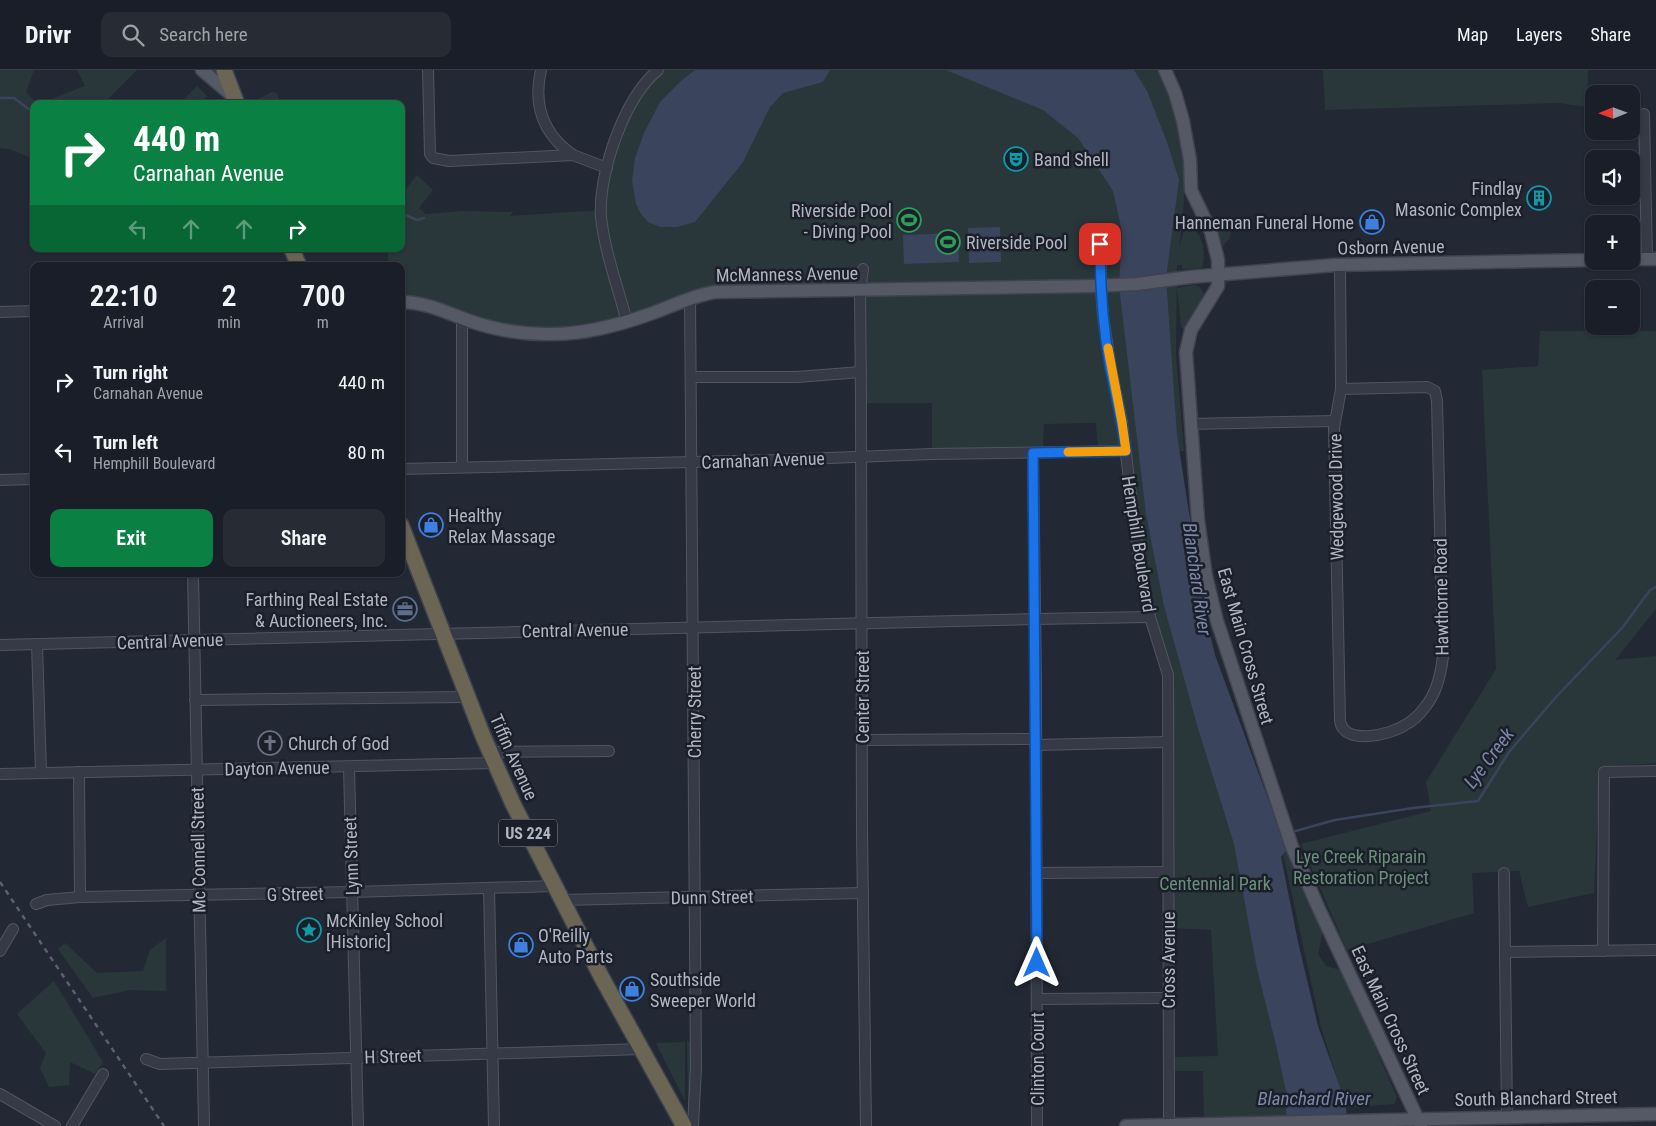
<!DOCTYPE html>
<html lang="en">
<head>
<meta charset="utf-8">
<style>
	:root { --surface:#1a1e28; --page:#272b34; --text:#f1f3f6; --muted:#9fa2a8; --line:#383c45; --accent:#0b8043 }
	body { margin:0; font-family:"Roboto Condensed",sans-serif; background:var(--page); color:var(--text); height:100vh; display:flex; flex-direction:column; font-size:19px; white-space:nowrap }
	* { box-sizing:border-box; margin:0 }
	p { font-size:16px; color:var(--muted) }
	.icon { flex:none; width:28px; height:28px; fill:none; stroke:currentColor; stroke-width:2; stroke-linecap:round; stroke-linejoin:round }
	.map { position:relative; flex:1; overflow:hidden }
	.panel { position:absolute; left:30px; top:192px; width:375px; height:315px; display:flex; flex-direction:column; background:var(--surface); border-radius:10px; box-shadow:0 1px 4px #0004,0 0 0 1px var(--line) }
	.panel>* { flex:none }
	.banner { position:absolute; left:30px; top:30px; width:375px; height:152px; border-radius:10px; box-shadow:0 1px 4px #0004,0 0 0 1px var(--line); background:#0b8043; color:#fff; overflow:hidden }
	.needle { width:32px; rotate:269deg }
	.buttons { position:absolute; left:1585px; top:15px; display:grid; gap:10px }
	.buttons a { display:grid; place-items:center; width:55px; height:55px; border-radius:10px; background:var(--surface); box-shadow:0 1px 4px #0004,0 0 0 1px var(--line); font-size:25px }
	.pin { position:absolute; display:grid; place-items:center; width:42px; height:42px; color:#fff; margin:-21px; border-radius:10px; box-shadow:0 2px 8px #0006 }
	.me { position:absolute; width:55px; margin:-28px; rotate:0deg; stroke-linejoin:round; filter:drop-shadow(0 0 4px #0008) }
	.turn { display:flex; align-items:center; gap:18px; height:105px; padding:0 20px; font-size:22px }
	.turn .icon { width:65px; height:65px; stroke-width:2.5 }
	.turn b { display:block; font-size:35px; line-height:42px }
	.lanes { display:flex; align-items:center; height:48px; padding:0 20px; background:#0003; justify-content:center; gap:25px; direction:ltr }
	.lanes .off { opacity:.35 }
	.eta { display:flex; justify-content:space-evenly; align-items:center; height:85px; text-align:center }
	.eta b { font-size:30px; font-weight:600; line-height:35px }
	.button { display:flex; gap:10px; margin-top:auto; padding:10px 20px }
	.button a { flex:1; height:58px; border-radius:10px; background:var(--accent); color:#fff; font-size:20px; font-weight:600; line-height:58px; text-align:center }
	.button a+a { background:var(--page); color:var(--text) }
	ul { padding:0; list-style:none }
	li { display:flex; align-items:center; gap:15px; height:70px; padding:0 20px }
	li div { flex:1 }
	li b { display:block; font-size:19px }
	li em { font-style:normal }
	header { display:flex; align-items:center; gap:30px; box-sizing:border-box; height:70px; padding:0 25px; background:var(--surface); border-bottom:1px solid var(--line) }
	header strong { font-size:24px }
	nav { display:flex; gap:28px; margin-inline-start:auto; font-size:18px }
	.search { width:350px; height:45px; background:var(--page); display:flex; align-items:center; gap:12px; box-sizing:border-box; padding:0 18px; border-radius:10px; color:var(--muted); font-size:19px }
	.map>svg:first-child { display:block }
	.green { fill:#29373a }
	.water { fill:#3a445c }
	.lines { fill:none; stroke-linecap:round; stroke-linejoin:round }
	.stream { stroke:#3a445c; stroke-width:2.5 }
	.minor-casing { stroke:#515560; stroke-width:12 }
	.major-casing { stroke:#3f434f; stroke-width:15 }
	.highway-casing { stroke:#3e424d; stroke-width:18 }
	.minor { stroke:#363a46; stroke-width:10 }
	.major { stroke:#545965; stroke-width:12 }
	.highway { stroke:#6b6554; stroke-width:15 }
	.rail { stroke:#5a606e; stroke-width:2.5; stroke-dasharray:5 5; stroke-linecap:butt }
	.major-bridge-casing { stroke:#3f434f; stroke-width:15; stroke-linecap:butt }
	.major-bridge { stroke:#545965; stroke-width:12 }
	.route-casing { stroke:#114b97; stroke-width:12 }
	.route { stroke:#1a73e8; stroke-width:9 }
	.slow { stroke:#f59e0b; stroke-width:9 }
	.labels { text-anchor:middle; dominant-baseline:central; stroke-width:5; stroke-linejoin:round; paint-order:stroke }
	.shield { fill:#1b1f2a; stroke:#848894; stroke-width:1 }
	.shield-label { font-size:16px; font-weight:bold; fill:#b1b5c2 }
	.poi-label { font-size:18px; fill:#b1b5c2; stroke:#1b1f2a; text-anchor:start }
	.street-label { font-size:18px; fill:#b1b5c2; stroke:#1b1f2a }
	.park-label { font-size:18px; fill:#6b8f79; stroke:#1b1f2a }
	.water-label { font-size:19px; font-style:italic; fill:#7c88a7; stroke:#1b1f2a }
</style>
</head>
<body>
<header>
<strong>Drivr</strong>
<div class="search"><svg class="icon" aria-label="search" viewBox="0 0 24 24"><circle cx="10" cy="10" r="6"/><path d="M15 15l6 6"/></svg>Search here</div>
<nav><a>Map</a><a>Layers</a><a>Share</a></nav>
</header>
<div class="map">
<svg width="1656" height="1056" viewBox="0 0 1656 1056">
	<rect width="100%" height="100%" fill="#232835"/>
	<g class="green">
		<polygon points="0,0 34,0 26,22 38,34 85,16 77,0 137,0 103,34 34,34 34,89 9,79 0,78"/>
		<path d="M658,0h502c26,64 29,110 19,177l6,-21c3,1 5,1 8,3 11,6 13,29 9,39l-20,1v-4h-5l-1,89 8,97h-25l150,670 -105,3 -1,-53h-35v-14l50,-1 -7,-126 -43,-2v-253l-18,-58 -25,-166h-27l-2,-28 -52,1 -1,29 -111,1v-51h-71l-1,-113 -145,2 -63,21 -108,21 -143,-32v-36h-13v-17h13v-54l16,-20 16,15 -14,18 7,6 37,-3 50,1 -3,4 91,-6 17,-77z"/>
		<polygon points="1323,0 1588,0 1587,37 1559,33 1325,40"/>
		<polygon points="197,16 208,27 191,34 179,34"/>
		<polygon points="272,22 277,23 280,34 253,34 252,32"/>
		<polygon points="1213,152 1219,152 1227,154 1231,161 1230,168 1223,176"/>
		<polygon points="1195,215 1200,217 1204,224 1187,258 1184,259 1181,257 1177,218"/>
		<polygon points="1540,261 1656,261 1656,539 1615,590 1656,586 1656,693 1600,697 1594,823 1528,837 1519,801 1472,803 1474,843 1347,880 1301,774 1431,741 1426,712 1496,599 1482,300 1538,296"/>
		<polygon points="1287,779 1323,861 1318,884 1326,896 1341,900 1346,906 1378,976 1375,977 1397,1027 1394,1034 1346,1038 1321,957 1283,784"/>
		<polygon points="166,868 166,921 130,920 93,928 58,879 65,873 97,903 143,901 150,880"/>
		<polygon points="54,911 103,992 95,1004 70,992 69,1015 49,1017 40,998 46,983 17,944"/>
		<polygon points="687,971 692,973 690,1036 688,1035"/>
		<polygon points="685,972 685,1031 656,973"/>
	</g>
	<g class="water">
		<polygon points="695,0 830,0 823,12 783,23 770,37 743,92 695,152 677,157 660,157 648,152 641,144 636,134 632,111 635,88 644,63 660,32 681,11"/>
		<polygon points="946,0 1134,0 1147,21 1167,72 1179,110 1166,208 1177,365 1204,540 1215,585 1277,753 1290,750 1298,771 1287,779 1281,787 1298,872 1318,956 1346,1034 1347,1056 1290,1056 1286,1042 1287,1026 1276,975 1257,899 1234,774 1197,655 1164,536 1146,444 1119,216 1122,162 1113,121 1078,68 1043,40"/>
		<polygon points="916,142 917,158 902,158 901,143"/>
		<polygon points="1000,157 1001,192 969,193 968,158"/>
		<polygon points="958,163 959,192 904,194 903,165"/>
	</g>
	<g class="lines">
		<g class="stream">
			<polyline points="0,28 14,28 34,43"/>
			<polyline points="401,143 417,150 424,148"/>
			<polyline points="1292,762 1335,750 1413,738 1478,731 1509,682 1556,627 1622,558 1650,520 1656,517"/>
		</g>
		<g class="minor-casing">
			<g id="minor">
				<polyline points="428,0 430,84 433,88 449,91 573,85 607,98"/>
				<path d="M541,0c-8,35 2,64 32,85"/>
				<polyline points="1644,44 1647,189"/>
				<polyline points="1101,162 1101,220 1103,246 1111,299 1122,352 1139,490 1150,547 1168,605 1169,1055"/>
				<path d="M1340,195l1,124 -7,39 6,293c4,25 50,14 65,4 8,-4 15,-11 20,-18 12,-14 16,-33 18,-51l-6,-255 -2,-10 -8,-4 -86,2"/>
				<polyline points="863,199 860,220 861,333 862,762 866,1056"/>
				<polyline points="690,228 696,998 693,1056"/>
				<polyline points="0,242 34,241"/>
				<path d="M627,252c-9,-35 -22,-69 -26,-105 -3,-43 23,-119 57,-147"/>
				<polyline points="691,307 797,307 861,302"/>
				<polyline points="1190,354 1335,351"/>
				<polyline points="1033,383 1036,612 1037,1056"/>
				<polyline points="462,397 462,248"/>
				<polyline points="401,399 778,390 932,384 1125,381"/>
				<polyline points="0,410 34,409"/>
				<polyline points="193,504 204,1056"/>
				<polyline points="37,574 41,703"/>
				<polyline points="0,575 1035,549 1150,547"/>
				<polyline points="195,630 468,627"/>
				<polyline points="862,670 1035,669"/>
				<polyline points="1035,675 1167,672"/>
				<polyline points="490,682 609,681"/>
				<polyline points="349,697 358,1056"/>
				<polyline points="79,702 80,827"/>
				<polyline points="0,704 495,693"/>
				<polyline points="1036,803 1168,802"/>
				<polyline points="1504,803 1507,1046"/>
				<polyline points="489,818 494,1056"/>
				<polyline points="562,830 863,823"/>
				<polyline points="36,834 47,830 80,827 352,822 555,816"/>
				<polyline points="0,881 13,859"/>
				<polyline points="1603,881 1604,702 1656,701"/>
				<polyline points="1505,882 1656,880"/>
				<polyline points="1037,929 1168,928"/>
				<polyline points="146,989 160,994 642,979"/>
				<polyline points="0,1024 55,1056"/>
				<polyline points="72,1056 103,1004"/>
			</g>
		</g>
		<g class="major-casing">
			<g id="major">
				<polyline points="202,0 235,28"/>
				<polyline points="1165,0 1175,23 1183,51 1190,90 1191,120 1211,162 1218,190 1218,216 1191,260 1186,282 1198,450 1206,506 1217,551 1292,777 1318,837 1421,1056"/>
				<polyline points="1631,189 1656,189"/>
				<polyline points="1190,207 1335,195 1594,190"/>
				<path d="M401,232c24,0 44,10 66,18 25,9 52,14 79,14 36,1 70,-8 104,-20 22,-8 42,-18 65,-22l379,-6"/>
				<polyline points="1126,1056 1656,1044"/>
			</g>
		</g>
		<g class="highway-casing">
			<g id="highway">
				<polyline points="224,0 237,34"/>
				<polyline points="292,179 299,196"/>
				<polyline points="401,455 483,666 513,734 602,908 684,1056"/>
			</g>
		</g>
		<use href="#minor" class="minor"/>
		<use href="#major" class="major"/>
		<use href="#highway" class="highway"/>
		<polyline class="rail" points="0,812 164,1056"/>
		<g class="major-bridge-casing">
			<polyline id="major-bridge" points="1094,216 1137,214 1190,207"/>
		</g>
		<use href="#major-bridge" class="major-bridge"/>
	</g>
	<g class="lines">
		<g class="route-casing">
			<path id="route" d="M1037,893l-4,-510 93,-2c-4,-29 -10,-56 -16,-84 -7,-40 -10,-82 -10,-123"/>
		</g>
		<use href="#route" class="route"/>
		<polyline class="slow" points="1068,382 1126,381 1122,352 1108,278"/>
	</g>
	<defs>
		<g id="theatre-ring" transform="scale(1.25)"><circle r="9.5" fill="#1b1f2a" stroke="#0f9aa8" stroke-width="1.5"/><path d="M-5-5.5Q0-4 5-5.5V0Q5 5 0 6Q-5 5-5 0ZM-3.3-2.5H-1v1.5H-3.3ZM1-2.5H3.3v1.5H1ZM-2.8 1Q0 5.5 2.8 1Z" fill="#0f9aa8"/></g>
		<g id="building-ring" transform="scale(1.25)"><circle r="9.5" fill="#1b1f2a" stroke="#0f9aa8" stroke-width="1.5"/><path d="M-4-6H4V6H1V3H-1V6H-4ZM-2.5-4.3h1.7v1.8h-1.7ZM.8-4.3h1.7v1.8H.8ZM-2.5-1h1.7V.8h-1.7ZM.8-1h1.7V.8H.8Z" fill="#0f9aa8"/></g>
		<g id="stadium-ring" transform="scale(1.25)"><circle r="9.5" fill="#1b1f2a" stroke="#2e9e5b" stroke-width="1.5"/><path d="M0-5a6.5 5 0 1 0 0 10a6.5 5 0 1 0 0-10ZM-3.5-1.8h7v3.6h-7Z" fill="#2e9e5b"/></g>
		<g id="shop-ring" transform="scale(1.25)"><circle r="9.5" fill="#1b1f2a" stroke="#3f7fe0" stroke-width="1.5"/><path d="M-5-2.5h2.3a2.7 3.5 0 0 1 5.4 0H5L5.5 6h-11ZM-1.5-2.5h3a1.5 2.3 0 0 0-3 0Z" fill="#3f7fe0"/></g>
		<g id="office-ring" transform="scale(1.25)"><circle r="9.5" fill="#1b1f2a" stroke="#5c6f8a" stroke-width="1.5"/><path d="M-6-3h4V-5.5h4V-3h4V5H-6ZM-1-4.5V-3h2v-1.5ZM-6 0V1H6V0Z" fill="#5c6f8a"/></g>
		<g id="church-ring" transform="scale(1.25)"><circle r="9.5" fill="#1b1f2a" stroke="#6b7280" stroke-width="1.5"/><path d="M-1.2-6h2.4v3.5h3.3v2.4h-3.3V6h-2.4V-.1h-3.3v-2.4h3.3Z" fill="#6b7280"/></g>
		<g id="sight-ring" transform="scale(1.25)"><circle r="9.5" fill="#1b1f2a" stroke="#0f9aa8" stroke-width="1.5"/><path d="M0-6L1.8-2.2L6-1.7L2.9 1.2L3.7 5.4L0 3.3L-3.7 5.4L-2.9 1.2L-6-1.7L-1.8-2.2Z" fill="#0f9aa8"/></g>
	</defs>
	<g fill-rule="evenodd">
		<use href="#theatre-ring" x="1016" y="89"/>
		<use href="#building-ring" x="1539" y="128"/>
		<use href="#stadium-ring" x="909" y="150"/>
		<use href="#shop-ring" x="1372" y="152"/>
		<use href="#stadium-ring" x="948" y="172"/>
		<use href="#shop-ring" x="431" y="455"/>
		<use href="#office-ring" x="405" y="539"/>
		<use href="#church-ring" x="270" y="673"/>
		<use href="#sight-ring" x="309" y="860"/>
		<use href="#shop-ring" x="521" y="875"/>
		<use href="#shop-ring" x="632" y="919"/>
	</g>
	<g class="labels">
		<rect class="shield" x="499" y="749.5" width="58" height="27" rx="4"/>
		<g class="shield-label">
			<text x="528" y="763">US 224</text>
		</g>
		<g class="poi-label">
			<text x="1034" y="89">Band Shell</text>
			<text x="1522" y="118" text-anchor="end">Findlay<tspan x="1522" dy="21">Masonic Complex</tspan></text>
			<text x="892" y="140" text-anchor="end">Riverside Pool<tspan x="892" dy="21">- Diving Pool</tspan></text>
			<text x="1354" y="152" text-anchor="end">Hanneman Funeral Home</text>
			<text x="966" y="172">Riverside Pool</text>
			<text x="448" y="445">Healthy<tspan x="448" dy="21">Relax Massage</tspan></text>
			<text x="388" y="529" text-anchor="end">Farthing Real Estate<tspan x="388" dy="21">&amp; Auctioneers, Inc.</tspan></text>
			<text x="288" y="673">Church of God</text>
			<text x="326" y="850">McKinley School<tspan x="326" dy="21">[Historic]</tspan></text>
			<text x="538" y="865">O'Reilly<tspan x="538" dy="21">Auto Parts</tspan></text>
			<text x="650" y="909">Southside<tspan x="650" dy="21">Sweeper World</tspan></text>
		</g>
		<g class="street-label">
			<text transform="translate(1391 177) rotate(-1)">Osborn Avenue</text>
			<text transform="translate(787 204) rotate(-1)">McManness Avenue</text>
			<text transform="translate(763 390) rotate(-2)">Carnahan Avenue</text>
			<text transform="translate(1336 427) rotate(-91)">Wedgewood Drive</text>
			<text transform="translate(1139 474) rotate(81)">Hemphill Boulevard</text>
			<text transform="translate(1441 527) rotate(-91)">Hawthorne Road</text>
			<text transform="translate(575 560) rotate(-1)">Central Avenue</text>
			<text transform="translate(170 571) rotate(-2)">Central Avenue</text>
			<text transform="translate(1246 576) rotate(74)">East Main Cross Street</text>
			<text transform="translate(862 627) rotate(-90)">Center Street</text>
			<text transform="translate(694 642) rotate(-90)">Cherry Street</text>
			<text transform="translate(514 687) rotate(66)">Tiffin Avenue</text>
			<text transform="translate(277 698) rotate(-1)">Dayton Avenue</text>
			<text transform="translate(198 780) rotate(-91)">Mc Connell Street</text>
			<text transform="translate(351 786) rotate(-92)">Lynn Street</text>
			<text transform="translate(295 824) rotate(-1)">G Street</text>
			<text transform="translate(712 827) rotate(-1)">Dunn Street</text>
			<text transform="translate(1168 890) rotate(-90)">Cross Avenue</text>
			<text transform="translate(1391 950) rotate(65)">East Main Cross Street</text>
			<text transform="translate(393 986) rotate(-2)">H Street</text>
			<text transform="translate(1037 989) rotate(-90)">Clinton Court</text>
			<text transform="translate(1536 1028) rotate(-1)">South Blanchard Street</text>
		</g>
		<g class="park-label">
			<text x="1361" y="786">Lye Creek Riparain<tspan x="1361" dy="21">Restoration Project</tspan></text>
			<text x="1215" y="813">Centennial Park</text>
		</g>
		<g class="water-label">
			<text transform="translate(1197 509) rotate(82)">Blanchard River</text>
			<text transform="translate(1489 688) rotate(-53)">Lye Creek</text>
			<text x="1314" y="1028">Blanchard River</text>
		</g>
	</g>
</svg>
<div class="buttons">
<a><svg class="needle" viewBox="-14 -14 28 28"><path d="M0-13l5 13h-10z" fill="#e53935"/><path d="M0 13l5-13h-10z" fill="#9fa2a8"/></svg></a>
<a><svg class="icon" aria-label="sound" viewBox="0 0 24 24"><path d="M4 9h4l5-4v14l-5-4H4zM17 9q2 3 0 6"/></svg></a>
<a>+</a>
<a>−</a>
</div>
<div class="pin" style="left:1100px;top:174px;background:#d93025"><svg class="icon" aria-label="arrive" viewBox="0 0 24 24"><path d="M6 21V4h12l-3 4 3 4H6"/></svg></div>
<svg class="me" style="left:1037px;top:893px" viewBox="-20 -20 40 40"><path d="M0-17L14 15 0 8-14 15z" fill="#1a73e8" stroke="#fff" stroke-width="4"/></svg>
<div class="banner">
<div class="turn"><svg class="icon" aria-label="right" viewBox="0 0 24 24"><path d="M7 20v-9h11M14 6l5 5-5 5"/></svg><div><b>440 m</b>Carnahan Avenue</div></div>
<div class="lanes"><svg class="icon off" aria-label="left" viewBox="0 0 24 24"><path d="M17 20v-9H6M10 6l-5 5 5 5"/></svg><svg class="icon off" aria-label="ahead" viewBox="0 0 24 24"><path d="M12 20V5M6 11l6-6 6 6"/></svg><svg class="icon off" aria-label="ahead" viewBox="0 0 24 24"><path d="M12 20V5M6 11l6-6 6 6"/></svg><svg class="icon" aria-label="right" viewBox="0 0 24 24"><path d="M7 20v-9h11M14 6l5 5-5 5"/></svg></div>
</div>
<section class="panel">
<div class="eta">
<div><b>22:10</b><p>Arrival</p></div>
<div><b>2</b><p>min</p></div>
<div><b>700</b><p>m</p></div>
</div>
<ul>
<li><svg class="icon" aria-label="right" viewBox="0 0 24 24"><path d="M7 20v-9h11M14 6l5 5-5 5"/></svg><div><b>Turn right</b><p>Carnahan Avenue</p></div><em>440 m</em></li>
<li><svg class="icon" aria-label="left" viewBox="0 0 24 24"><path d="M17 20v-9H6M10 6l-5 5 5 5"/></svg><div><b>Turn left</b><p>Hemphill Boulevard</p></div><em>80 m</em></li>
</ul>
<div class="button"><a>Exit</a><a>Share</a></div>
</section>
</div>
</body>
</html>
